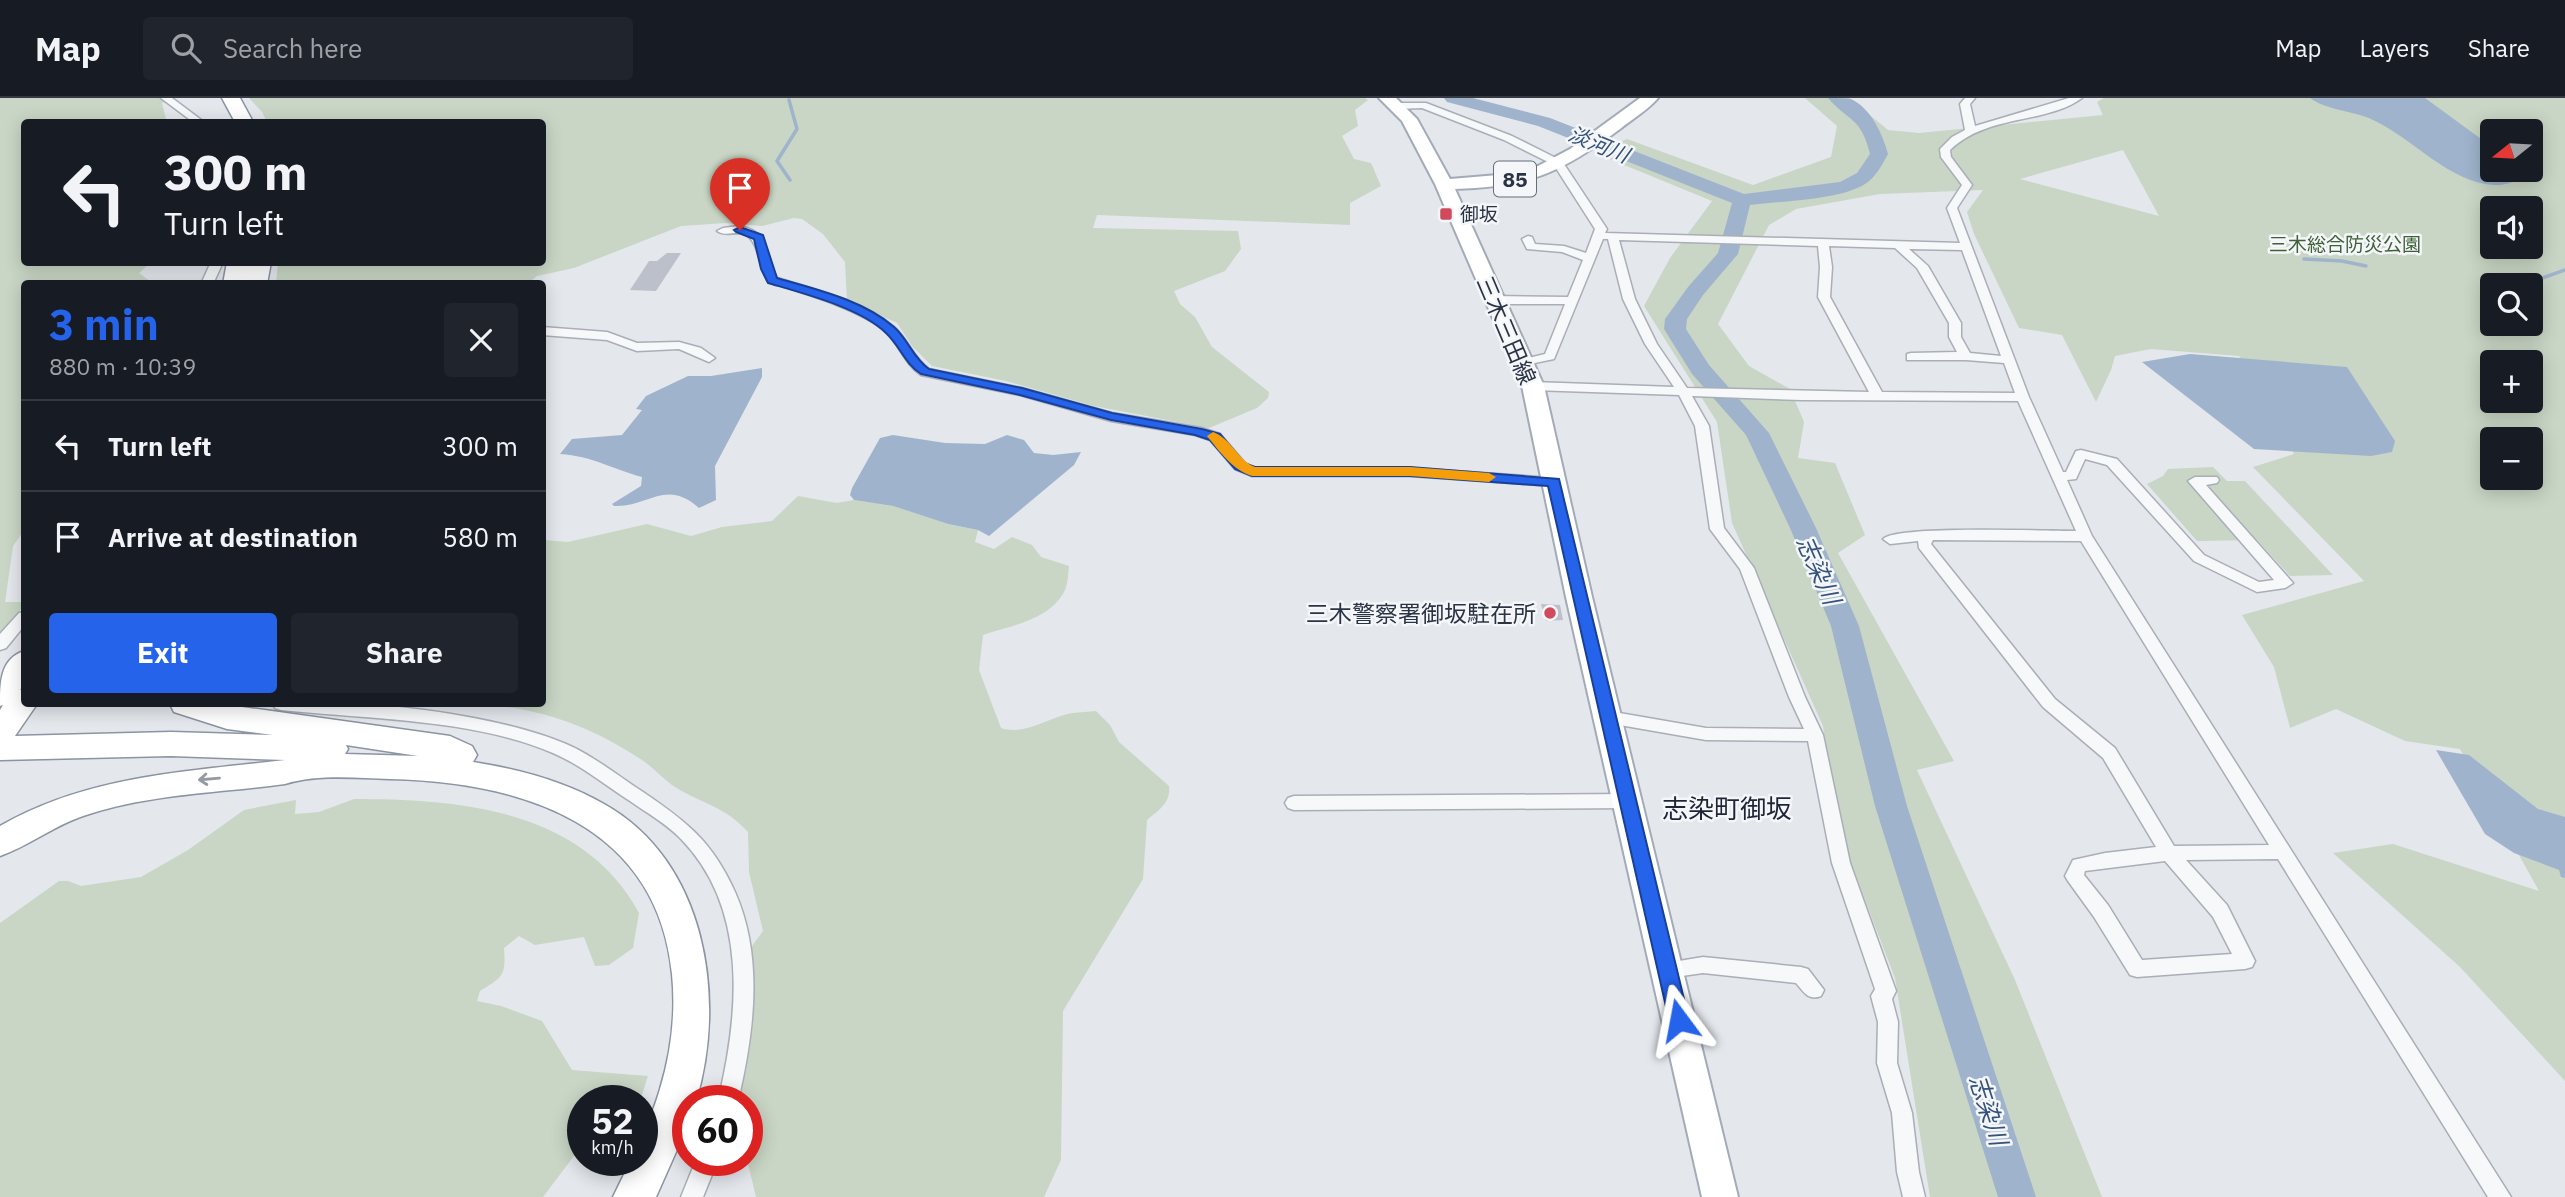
<!DOCTYPE html>
<html lang="en">
<head>
<meta charset="utf-8">
<style>
	:root { --surface:#171b24; --page:#20242c; --text:#f1f3f6; --muted:#9ea1a6; --line:#363941; --accent:#2563eb }
	body { margin:0; font-family:"IBM Plex Sans","Noto Sans JP",sans-serif; background:var(--page); color:var(--text); height:100vh; display:flex; flex-direction:column; font-size:26px; white-space:nowrap }
	* { box-sizing:border-box; margin:0 }
	p { font-size:23px; color:var(--muted) }
	.icon { flex:none; width:38px; height:38px; fill:none; stroke:currentColor; stroke-width:2; stroke-linecap:round; stroke-linejoin:round }
	.map { position:relative; flex:1; overflow:hidden }
	.panel { position:absolute; left:21px; top:182px; width:525px; height:427px; display:flex; flex-direction:column; background:var(--surface); border-radius:7px; box-shadow:0 4px 18px #0003 }
	.panel>* { flex:none }
	.guide { position:absolute; left:21px; top:21px; width:525px; height:147px; border-radius:7px; box-shadow:0 4px 18px #0003; background:#171b24; color:var(--text); overflow:hidden }
	.needle { width:46px; rotate:252deg }
	.fabs { position:absolute; left:2480px; top:21px; display:grid; gap:14px }
	.fabs a { display:grid; place-items:center; width:63px; height:63px; border-radius:7px; background:var(--surface); box-shadow:0 4px 18px #0003; font-size:35px }
	.speed { position:absolute; left:567px; top:987px; display:flex; gap:14px; font-size:35px; font-weight:700; text-align:center }
	.speed>* { display:grid; place-content:center; width:91px; height:91px; border-radius:50%; background:var(--surface); box-shadow:0 4px 18px #0003; line-height:1 }
	.speed small { font-size:18px; font-weight:400 }
	.speed .limit { border:10px solid #d22; background:#fff; color:#111 }
	.pin { position:absolute; display:grid; place-items:center; width:60px; height:60px; color:#fff; margin:-72px -30px; border-radius:50% 50% 50% 0; rotate:-45deg; box-shadow:0 0 7px #0007 }
	.pin .icon { rotate:45deg }
	.me { position:absolute; width:77px; margin:-38px; rotate:347deg; stroke-linejoin:round; filter:drop-shadow(0 0 5px #0008) }
	.turn { display:flex; align-items:center; gap:24px; height:147px; padding:0 28px; font-size:32px }
	.turn .icon { width:91px; height:91px; stroke-width:2.5 }
	.turn b { display:block; font-size:49px; line-height:60px }
	.round { display:grid; place-items:center; flex:none; width:74px; height:74px; border-radius:7px; background:var(--page) }
	.head { display:flex; align-items:center; justify-content:space-between; height:119px; padding:0 28px }
	h1 { font-size:42px; font-weight:700; line-height:52px; color:var(--accent) }
	.action { display:flex; gap:14px; margin-top:auto; padding:14px 28px }
	.action a { flex:1; height:80px; border-radius:7px; background:var(--accent); color:#fff; font-size:28px; font-weight:700; line-height:80px; text-align:center }
	.action a+a { background:var(--page); color:var(--text) }
	ul { padding:0; list-style:none }
	li { display:flex; align-items:center; gap:21px; height:91px; padding:0 28px; border-top:2px solid var(--line) }
	li div { flex:1 }
	li b { display:block; font-size:26px }
	li em { font-style:normal }
	header { display:flex; align-items:center; gap:42px; box-sizing:border-box; height:98px; padding:0 35px; background:var(--surface); border-bottom:2px solid var(--line) }
	header strong { font-size:33px }
	nav { display:flex; gap:38px; margin-inline-start:auto; font-size:24px }
	.search { width:490px; height:63px; background:var(--page); display:flex; align-items:center; gap:18px; box-sizing:border-box; padding:0 24px; border-radius:7px; color:var(--muted); font-size:26px }
	.map>svg:first-child { display:block }
	.green { fill:#c9d6c5; fill-rule:evenodd }
	.water { fill:#9fb4cc }
	.lines { fill:none; stroke-linecap:round; stroke-linejoin:round }
	.stream { stroke:#9fb4cc; stroke-width:3.5 }
	.river { fill:#9fb4cc; fill-rule:evenodd }
	.building { fill:#bbc0ca }
	.minor-casing { stroke:#a9aeb7; stroke-width:3 }
	.primary-casing { stroke:#a3abb8; stroke-width:4 }
	.motorway-casing { stroke:#8b94a3; stroke-width:3 }
	.minor { fill:#f7f8fa; fill-rule:evenodd }
	.primary { fill:#fff; fill-rule:evenodd }
	.motorway { fill:#fff; fill-rule:evenodd }
	.oneway { stroke:#959aa2 }
	.route { fill:#2563eb; stroke:#184099; stroke-width:2 }
	.slow { fill:#f59e0b }
	.poi-dot { fill:#d1495b; stroke:#f4f6f9; stroke-width:2.5 }
	.labels { text-anchor:middle; dominant-baseline:central; stroke-width:5; stroke-linejoin:round; paint-order:stroke }
	.far-poi-label { font-size:19px; fill:#2b3445; stroke:#f4f6f9; text-anchor:start }
	.far-park-label { font-size:19px; fill:#3f6138; stroke:#f4f6f9 }
	.far-water-label { font-size:21px; font-style:italic; fill:#34527a; stroke:#f4f6f9 }
	.shield { fill:#f4f6f9; stroke:#676e7b; stroke-width:2 }
	.shield-label { font-size:21px; font-weight:bold; fill:#2b3445 }
	.street-label { font-size:23px; fill:#2b3445; stroke:#f4f6f9 }
	.poi-label { font-size:23px; fill:#2b3445; stroke:#f4f6f9; text-anchor:end }
	.water-label { font-size:24px; font-style:italic; fill:#34527a; stroke:#f4f6f9 }
	.quarter-label { font-size:26px; fill:#1d2536; stroke:#f4f6f9 }
</style>
</head>
<body>
<header>
<strong>Map</strong>
<div class="search"><svg class="icon" aria-label="search" viewBox="0 0 24 24"><circle cx="10" cy="10" r="6"/><path d="M15 15l6 6"/></svg>Search here</div>
<nav><a>Map</a><a>Layers</a><a>Share</a></nav>
</header>
<div class="map">
<svg width="2565" height="1099" viewBox="0 0 2565 1099">
	<rect width="100%" height="100%" fill="#e4e7ec"/>
	<g class="green">
		<polygon points="0,0 161,0 165,4 162,5 166,21 162,24 24,24 24,164 150,165 139,175 151,184 24,186 24,432 13,448 5,504 24,504 24,507 0,539"/>
		<polygon points="249,0 1365,0 1368,2 1355,12 1358,28 1342,38 1354,61 1371,65 1381,88 1350,105 1350,127 1097,117 1093,130 1238,133 1241,151 1225,173 1174,193 1180,206 1195,219 1212,249 1269,294 1268,300 1257,310 1209,330 1094,308 1006,283 932,268 912,248 897,225 847,202 845,164 823,136 802,121 794,120 762,128 726,125 681,128 574,170 537,178 528,185 276,185 278,165 542,164 542,24 267,24 262,14"/>
		<path d="M1805,0h44l39,32 31,3 184,-18 -6,-13 7,-4h461v983l-105,-114 -127,-114 60,-9 146,47 -79,-142 -55,-8 -69,-32 -46,19 -16,-61 -32,-52 122,-34 -111,-114 41,-13 -55,-98 -88,-7 -36,7 -4,14 -15,32 -34,-67 -43,-7 -45,-94 -7,-22 16,-22 -103,4 -84,15 -27,16 -51,99 31,42 41,23 14,33 -6,36 37,5 30,72 -27,18 116,208 -37,9 98,210 87,217h-172l-35,-219 -56,-145 -16,-107 -91,-203 -15,-101 -73,-116 26,-48 42,-57 -117,-48 32,-14 126,46 78,-28 6,-31zM2492,33h38v39h-38zM2123,52l36,66 -139,-37zM2492,110h38v39h-38zM2492,187h38v39h-38zM2492,264h38v39h-38zM2492,341h38v39h-38z"/>
		<polygon points="2213,369 2227,383 2245,383 2333,477 2290,478 2257,442 2197,443 2147,386 2163,378 2168,371"/>
		<path d="M798,398l39,7 17,-3 39,6 55,18 30,6 -3,12 19,7 18,-12 20,8 9,12 28,9c-1,8 -1,19 -5,26 -15,28 -54,34 -81,43l-4,35 22,58c25,8 47,-11 72,-15 7,-1 16,-1 23,-2l14,14 9,17 50,44c2,17 -10,24 -22,34l-4,59 -80,132 -2,149 -17,37h-288l-9,-37v-59h-12l18,-114 -1,-41 11,-15 -14,-59 -1,-40c-25,-27 -44,-27 -73,-45 -12,-8 -21,-19 -33,-27 -52,-34 -99,-51 -161,-56h61l1,-164 25,2 79,-18 44,12 31,-9 50,-6z"/>
		<path d="M354,701c105,0 229,10 285,114l-6,35 -24,17 -14,1 -11,-29 -49,8 -16,-9 -15,12c2,28 -1,29 -24,43l-3,10 24,5 41,15 30,49 76,6 -8,25h-57v43l-40,53h-543v-274l59,-42h9l13,5 60,-9 47,-27 56,-40 52,-10 -1,14 24,-2z"/>
	</g>
	<g class="water">
		<path d="M2310,0h115l67,49v23h37l7,3c-12,4 -28,13 -41,12 -45,-1 -83,-48 -124,-66 -18,-8 -45,-9 -61,-21z"/>
		<polygon points="2190,256 2347,269 2395,343 2392,354 2371,358 2254,351 2142,264"/>
		<path d="M762,270v9l-47,89 1,34 -17,8c-34,-30 -51,0 -85,-2l-2,-2 29,-18 1,-9c-30,-8 -50,-21 -82,-23l12,-15 50,-4 20,-25 -6,-1 10,-13 42,-20h23z"/>
		<polygon points="893,337 945,345 985,346 1007,337 1024,342 1034,355 1053,357 1081,354 1074,367 989,438 978,432 948,426 893,408 854,402 850,397 852,390 880,340"/>
		<polygon points="2436,652 2469,657 2538,711 2565,719 2565,780 2561,779 2559,772 2514,755 2485,736"/>
	</g>
	<g class="lines">
		<g class="stream">
			<polyline points="789,2 797,31 777,63 790,82"/>
			<polyline points="2304,161 2342,163 2366,168"/>
			<polyline points="2523,187 2565,172"/>
		</g>
		<path class="river" d="M1444,0h29l77,20 194,76 96,-12 17,-9 13,-19c-9,-37 -21,-32 -42,-56 7,0 17,0 23,1 20,9 32,36 37,55 -6,11 -12,23 -23,30 -24,16 -85,17 -115,21l-12,49 -35,41 -16,24 -1,10 23,36 60,68 47,95 43,98 48,180 129,391h-38l-123,-391 -44,-180 -41,-98 -44,-93 -54,-61 -28,-45 1,-10 23,-32 30,-34 14,-50 -194,-77 -91,-24z"/>
	</g>
	<g class="building">
		<polygon points="667,155 681,155 656,193 630,192 649,163 657,163"/>
		<polygon points="1541,506 1560,507 1563,522 1546,523"/>
	</g>
	<g class="lines">
		<g class="minor-casing">
			<g id="minor">
				<polygon points="161,0 172,0 204,24 193,24"/>
				<path d="M1965,0h10l-5,6 5,22 94,-28h13c-35,26 -95,16 -132,52l1,7 21,28 -15,23 72,189 34,75h3l10,-21 5,-1 36,9 87,96 55,27 15,-2 -86,-99 7,-4h22l2,3 -2,3 -11,2 87,98 -8,5 -28,4 -63,-31 -87,-96 -22,-6 -9,20 -9,1 25,56 419,661h-23l-210,-338 -92,1 41,45 28,56 -3,6 -7,2 -108,8 -7,-2 -36,-58 -26,-36 -3,-5 8,-16 32,-7 51,-6 -53,-89 -60,-51 -124,-159 -1,-7 -28,3 -7,-5c13,-14 164,-8 193,-8l-58,-130 -216,-1 -110,-4 17,30 15,102 30,40 51,129 18,38 27,128 46,128 -4,8 6,23 -1,41 15,50 7,59 6,25h-22l-6,-25 -5,-59 -15,-50 1,-41 -7,-26 4,-7 -43,-126 -24,-122 -102,-1 -98,-17 -6,-2 -2,-4 2,-4 6,-2 98,17 98,1 -15,-32 -49,-128 -30,-40 -15,-103 -16,-31 -146,-5 -6,-4 6,-4 141,5 -29,-43 -22,-45 -15,-60h-5l-49,120 -34,7v-6l25,-6 20,-50h-70l-6,-4 6,-4 73,1 15,-37 -21,-8 -35,-3 -5,-10 6,-3 4,1 3,7 29,2 22,7 9,-24 -41,-64 -50,-25 -82,-32 -24,1 -5,-3 5,-3h28l86,33 50,25 45,68 -2,4 355,10 -13,-35 15,-23 -21,-28 -1,-8 12,-12 13,-7 -5,-26zM1619,142l199,6 2,21 -2,30 51,95 -182,-4 -30,-44 -22,-45zM1829,148l66,2 22,20 32,55v14l8,15 -46,1 -4,1v6h59l38,3 11,30 -133,-1 -52,-95 2,-30zM1909,151l53,1 39,106 -31,-3 -9,-16v-14l-33,-57zM1933,442l148,1 188,304 -95,1 -59,-98 -60,-49 -124,-155zM2165,763l48,56 19,37 -90,6 -34,-55 -24,-30 1,-4z"/>
				<path d="M739,128c33,6 24,27 38,52 37,11 87,23 117,49 14,12 19,31 35,42l93,19 90,25 90,15 18,6 25,29 9,5h156l144,10 7,4 -7,4 -144,-10h-158l-17,-7 -25,-29 -15,-5 -84,-14 -91,-26 -99,-20c-16,-11 -21,-29 -34,-42 -24,-23 -87,-41 -119,-51 -8,-12 -9,-43 -24,-48 -10,-3 -18,3 -27,-3l6,-3z"/>
				<polygon points="211,164 223,164 213,186 201,186"/>
				<polygon points="542,229 607,234 637,245 679,244 701,250 715,260 709,264 679,251 637,253 607,242 542,237"/>
				<polygon points="24,514 24,528 6,550 0,552 0,536 19,515"/>
				<path d="M273,606c76,-8 223,10 293,40 28,12 52,32 77,48 44,30 69,49 92,100 29,65 19,141 3,209h-20c21,-87 31,-192 -37,-262 -14,-15 -34,-26 -51,-38 -25,-16 -49,-36 -77,-48 -78,-34 -187,-34 -272,-43l-6,-2z"/>
				<polygon points="1629,696 1635,698 1638,703 1635,708 1629,710 1294,712 1288,710 1285,705 1288,700 1294,698"/>
				<path d="M1703,859l98,10 7,2 16,21 -3,6c-13,5 -17,-4 -25,-13l-93,-10 -35,5 -7,-2 -3,-6 3,-6z"/>
				<polygon points="696,1062 718,1062 703,1099 681,1099"/>
			</g>
		</g>
		<g class="primary-casing">
			<path id="primary" d="M1379,0h17l21,21 33,60 60,-5 28,-8 32,-17 70,-51h18c-10,12 -26,21 -38,31 -59,44 -91,58 -165,60l89,197 48,211 146,600h-36l-136,-600 -44,-211 -87,-202 -33,-63z"/>
		</g>
		<g class="motorway-casing">
			<g id="motorway">
				<polygon points="222,0 240,0 253,24 235,24"/>
				<polygon points="227,164 249,164 246,180 249,164 271,164 267,186 223,186"/>
				<path d="M24,553v33l-4,6 4,-1v15h13l-22,32 156,-4 102,3 -46,-6 -53,-17 -4,-8h51l229,32 22,10 5,9 -4,7c46,7 91,19 131,42 102,57 123,194 92,297h-8v24l-32,72h-43l18,-37h11c0,-29 10,-43 18,-71 11,-36 16,-77 12,-115 -15,-151 -151,-192 -282,-195 -34,-1 -72,-5 -105,5 -67,9 -138,10 -202,32 -30,10 -54,30 -83,40v-30c89,-51 186,-54 285,-66l-114,-4 -171,4v-50l3,-5 -3,1c0,-23 0,-47 24,-55zM346,647l72,11 -73,-2 3,-5z"/>
			</g>
		</g>
		<use href="#minor" class="minor"/>
		<use href="#primary" class="primary"/>
		<use href="#motorway" class="motorway"/>
	</g>
	<defs><path id="oneway-shaft" d="M-6 0H5M1.5-3L5.5 0L1.5 3" fill="none" stroke-width="1.6" stroke-linecap="round" stroke-linejoin="round" transform="scale(1.75)"/></defs>
	<use class="oneway" href="#oneway-shaft" transform="translate(209 681) rotate(175)"/>
	<path class="route" d="M740,129l23,8 14,43c38,11 86,22 117,49 14,12 19,31 35,42l93,19 90,25 90,16 18,5 24,29 11,4h155l149,12 130,541 -3,7 -7,2 -7,-2 -3,-7 -121,-534 -138,-10h-158l-17,-7 -25,-29 -15,-5 -84,-15 -91,-25 -99,-21c-16,-10 -21,-28 -35,-41 -25,-25 -84,-40 -118,-50l-7,-14 -7,-30 -18,-7 -2,-2z"/>
	<path class="slow" d="M1213,334c19,7 24,28 42,35h155l79,6 7,4 -7,5 -79,-6h-158c-19,-6 -32,-24 -45,-40z"/>
	<g class="poi-dot">
		<rect x="1439" y="109" width="14" height="14" rx="3.5"/>
		<circle cx="1550" cy="515" r="7"/>
	</g>
	<g class="labels">
		<g class="far-poi-label">
			<text x="1460" y="116">御坂</text>
		</g>
		<g class="far-park-label">
			<text x="2345" y="146">三木総合防災公園</text>
		</g>
		<g class="far-water-label">
			<text transform="translate(1599 46) rotate(22)">淡河川</text>
		</g>
		<rect class="shield" x="1494" y="63.5" width="42" height="35" rx="5"/>
		<g class="shield-label">
			<text x="1515" y="81">85</text>
		</g>
		<g class="street-label">
			<text transform="translate(1507 232) rotate(67)">三木三田線</text>
		</g>
		<g class="poi-label">
			<text x="1536" y="515">三木警察署御坂駐在所</text>
		</g>
		<g class="water-label">
			<text transform="translate(1819 472) rotate(66)">志染川</text>
			<text transform="translate(1989 1012) rotate(72)">志染川</text>
		</g>
		<g class="quarter-label">
			<text x="1727" y="710">志染町御坂</text>
		</g>
	</g>
</svg>
<div class="fabs">
<a><svg class="needle" viewBox="-14 -14 28 28"><path d="M0-13l5 13h-10z" fill="#e53935"/><path d="M0 13l5-13h-10z" fill="#9ea1a6"/></svg></a>
<a><svg class="icon" aria-label="sound" viewBox="0 0 24 24"><path d="M4 9h4l5-4v14l-5-4H4zM17 9q2 3 0 6"/></svg></a>
<a><svg class="icon" aria-label="search" viewBox="0 0 24 24"><circle cx="10" cy="10" r="6"/><path d="M15 15l6 6"/></svg></a>
<a>+</a>
<a>−</a>
</div>
<div class="speed"><div>52<small>km/h</small></div><div class="limit">60</div></div>
<div class="pin" style="left:740px;top:132px;background:#d93025"><svg class="icon" aria-label="arrive" viewBox="0 0 24 24"><path d="M6 21V4h12l-3 4 3 4H6"/></svg></div>
<svg class="me" style="left:1679px;top:922px" viewBox="-20 -20 40 40"><path d="M0-17L14 15 0 8-14 15z" fill="#2563eb" stroke="#fff" stroke-width="4"/></svg>
<div class="guide">
<div class="turn"><svg class="icon" aria-label="left" viewBox="0 0 24 24"><path d="M17 20v-9H6M10 6l-5 5 5 5"/></svg><div><b>300 m</b>Turn left</div></div>
</div>
<section class="panel">
<div class="head"><div><h1>3 min</h1><p>880 m · 10:39</p></div><a class="round"><svg class="icon" aria-label="close" viewBox="0 0 24 24"><path d="M6 6l12 12M18 6L6 18"/></svg></a></div>
<ul>
<li><svg class="icon" aria-label="left" viewBox="0 0 24 24"><path d="M17 20v-9H6M10 6l-5 5 5 5"/></svg><div><b>Turn left</b></div><em>300 m</em></li>
<li><svg class="icon" aria-label="arrive" viewBox="0 0 24 24"><path d="M6 21V4h12l-3 4 3 4H6"/></svg><div><b>Arrive at destination</b></div><em>580 m</em></li>
</ul>
<div class="action"><a>Exit</a><a>Share</a></div>
</section>
</div>
</body>
</html>
